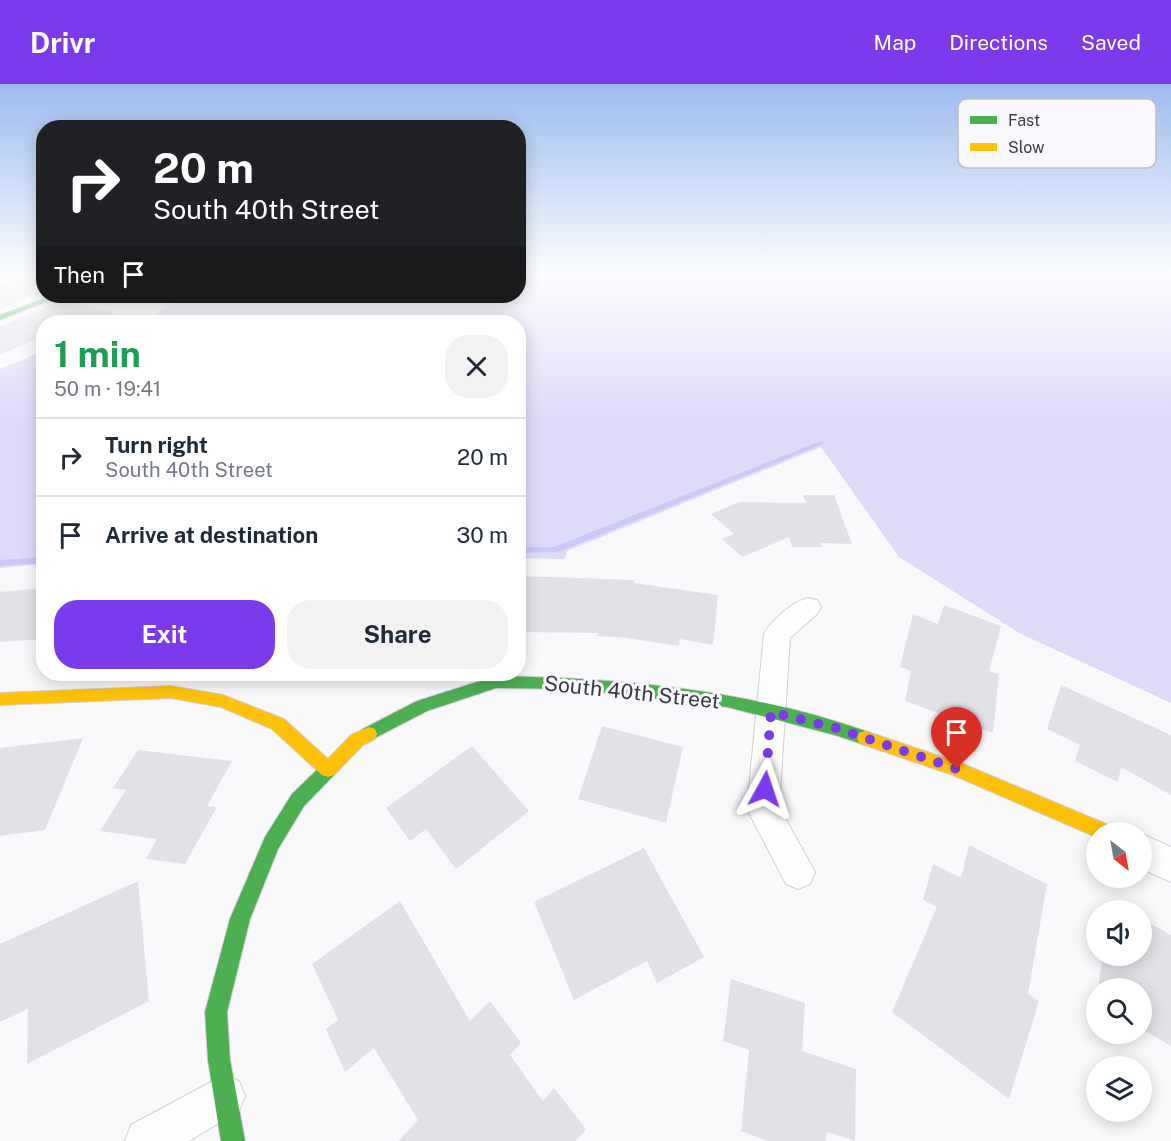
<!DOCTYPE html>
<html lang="en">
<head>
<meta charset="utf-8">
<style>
	:root { --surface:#fff; --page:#f2f2f3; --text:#1f2937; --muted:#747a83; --line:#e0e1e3; --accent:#7c3aed }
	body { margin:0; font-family:"Public Sans",sans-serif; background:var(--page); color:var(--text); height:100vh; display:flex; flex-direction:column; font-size:22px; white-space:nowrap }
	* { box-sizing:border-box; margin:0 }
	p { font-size:20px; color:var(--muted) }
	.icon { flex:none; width:33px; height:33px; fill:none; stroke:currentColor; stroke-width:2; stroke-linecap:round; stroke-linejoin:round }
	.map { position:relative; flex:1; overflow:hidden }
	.sheet { position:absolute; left:36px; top:231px; width:490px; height:366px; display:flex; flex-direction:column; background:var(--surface); border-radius:24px; box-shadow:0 3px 15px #0003 }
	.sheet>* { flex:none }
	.hud { position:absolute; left:36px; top:36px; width:490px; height:183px; border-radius:24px; box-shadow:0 3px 15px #0003; background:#202124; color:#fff; overflow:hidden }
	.needle { width:39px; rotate:149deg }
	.buttons { position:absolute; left:1086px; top:738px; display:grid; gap:12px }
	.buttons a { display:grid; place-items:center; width:66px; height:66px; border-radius:50%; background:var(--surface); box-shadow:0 3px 15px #0003; font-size:30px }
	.pin { position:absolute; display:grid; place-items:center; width:51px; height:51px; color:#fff; margin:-62px -26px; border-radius:50% 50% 50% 0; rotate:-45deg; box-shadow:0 0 6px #0007 }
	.pin .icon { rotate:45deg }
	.me { position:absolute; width:66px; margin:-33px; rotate:5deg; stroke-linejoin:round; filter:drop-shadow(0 0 4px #0008) }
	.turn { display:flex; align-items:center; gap:21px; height:126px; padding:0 18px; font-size:27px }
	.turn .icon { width:78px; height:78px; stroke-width:2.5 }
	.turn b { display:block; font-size:42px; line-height:51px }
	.then { display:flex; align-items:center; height:57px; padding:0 18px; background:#0003; gap:12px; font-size:22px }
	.round { display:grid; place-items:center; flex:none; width:63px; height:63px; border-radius:24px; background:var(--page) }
	.headline { display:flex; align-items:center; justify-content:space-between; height:102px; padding:0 18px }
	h1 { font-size:36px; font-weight:700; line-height:45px; color:#1e9e55 }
	.action { display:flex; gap:12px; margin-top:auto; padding:12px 18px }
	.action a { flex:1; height:69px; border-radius:24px; background:var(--accent); color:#fff; font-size:24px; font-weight:700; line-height:69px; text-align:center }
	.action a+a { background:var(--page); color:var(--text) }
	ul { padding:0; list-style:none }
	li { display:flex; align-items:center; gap:18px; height:78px; padding:0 18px; border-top:2px solid var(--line) }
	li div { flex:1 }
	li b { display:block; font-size:22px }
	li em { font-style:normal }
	header { display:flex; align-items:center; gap:36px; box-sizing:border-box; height:84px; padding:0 30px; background:var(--accent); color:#fff }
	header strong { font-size:28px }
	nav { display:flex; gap:33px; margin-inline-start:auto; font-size:21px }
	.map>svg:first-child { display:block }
	.green { fill:#dedbf8 }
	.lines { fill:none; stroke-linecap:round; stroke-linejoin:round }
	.stream { fill:#cbc7f7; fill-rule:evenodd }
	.building { fill:#e1e1e8 }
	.street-casing { stroke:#d0cfd6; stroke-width:2 }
	.fast-casing { stroke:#d0cfd6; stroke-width:2 }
	.slow-casing { stroke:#d0cfd6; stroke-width:2 }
	.street { fill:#fefeff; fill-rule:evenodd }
	.fast { fill:#4caf50; fill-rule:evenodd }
	.slow { fill:#ffc107; fill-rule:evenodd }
	.route { stroke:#7c3aed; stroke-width:10; stroke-dasharray:0 18 }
	.labels { text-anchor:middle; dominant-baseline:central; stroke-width:6; stroke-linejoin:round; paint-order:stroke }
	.street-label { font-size:21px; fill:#393943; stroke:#f8f8fd }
	.key { fill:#f8f8fd; stroke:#bfbfc5; stroke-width:1.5 }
	.key-label { font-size:16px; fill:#393943 }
</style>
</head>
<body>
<header>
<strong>Drivr</strong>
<nav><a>Map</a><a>Directions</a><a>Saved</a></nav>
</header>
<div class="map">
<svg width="1171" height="1057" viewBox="0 0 1171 1057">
	<rect width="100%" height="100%" fill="#f9f9fc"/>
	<g class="green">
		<polygon points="519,191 1171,191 1171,619 1019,549 899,473 821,363 567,467 565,475 519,474 519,238 130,238 153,231 187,212 519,212"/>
		<polygon points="43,267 43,480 0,484 0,285"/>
	</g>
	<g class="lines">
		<g class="stream">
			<polygon points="821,357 824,359 823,360 558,468 519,469 519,463 554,463"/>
			<polygon points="44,473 44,479 0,482 0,476"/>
		</g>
	</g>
	<g class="building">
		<polygon points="24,191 44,191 44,208 0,225 0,203"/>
		<polygon points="66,216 123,231 122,238 44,238 44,253 0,270 0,242"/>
		<polygon points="803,411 834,411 852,460 821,459 822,463 792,463 789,453 742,473 722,455 734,450 711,430 739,418 806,419"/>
		<polygon points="519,492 634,496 634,499 718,511 713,561 680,555 679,562 627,554 597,552 598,549 521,548 523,539 519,539"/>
		<polygon points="44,504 44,555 0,558 0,508"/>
		<polygon points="944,521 1001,542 989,587 999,590 993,649 905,617 911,587 900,583 913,530 938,540"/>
		<polygon points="1061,601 1171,651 1171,711 1121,683 1118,698 1075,677 1080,661 1047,645"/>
		<polygon points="602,642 683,663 666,739 578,715"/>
		<polygon points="83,654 45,746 0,752 0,664"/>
		<polygon points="472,662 529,727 456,785 426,745 410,757 386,724"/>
		<polygon points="138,666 232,677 207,722 217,723 185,780 146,775 157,755 100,747 126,706 113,704"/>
		<polygon points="969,761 1047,800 1028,910 1039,917 1009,1015 892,928 937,823 923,816 933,780 961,794"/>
		<polygon points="644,764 704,873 657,899 647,877 574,916 534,818"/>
		<polygon points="138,797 149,917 27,980 28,925 0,938 0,860"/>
		<polygon points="400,817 470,937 490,917 521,959 510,971 543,1017 554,1004 586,1045 576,1057 398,1057 418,1036 374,964 345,988 326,945 338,936 312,880"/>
		<polygon points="1142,835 1171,851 1171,962 1142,945 1142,904 1098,904 1103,872 1142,872"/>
		<polygon points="731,895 805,919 802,967 856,985 855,1057 827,1048 826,1057 768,1057 741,1047 749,966 723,957"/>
	</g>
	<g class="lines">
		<g class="street-casing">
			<g id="street">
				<path d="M808,514l9,2 4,7 -4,7 -27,24 -11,169 36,65 -5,12 -12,5 -12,-5 -39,-75 17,-175c8,-14 28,-32 44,-36z"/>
				<polygon points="1142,750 1171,763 1171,798 1142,785"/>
				<polygon points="224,991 239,997 245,1012 239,1027 189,1057 125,1057 131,1041"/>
			</g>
		</g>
		<g class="fast-casing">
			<g id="fast">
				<polygon points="51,212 60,212 0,236 0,231"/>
				<path d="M496,592c126,2 256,14 375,57l2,5 -2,5 -6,2 -30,-10 -108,-28 -153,-18 -78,-1 -69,23 -58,30 -6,-2 -2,-5 2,-5 54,-28z"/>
				<polygon points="328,679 334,681 336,686 334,691 304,722 278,765 250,835 227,928 230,976 245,1057 221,1057 208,976 205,928 230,835 265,753 292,710 322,681"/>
			</g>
		</g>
		<g class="slow-casing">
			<g id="slow">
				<polygon points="171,602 223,611 284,635 328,675 351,651 369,643 375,645 377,650 375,655 363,661 334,691 328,693 322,691 272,645 221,623 171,614 0,621 0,609"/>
				<polygon points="865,647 963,680 1111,742 1114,748 1096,748 1096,753 953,691 859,659 857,654 859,649"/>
			</g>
		</g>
		<use href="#street" class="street"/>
		<use href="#fast" class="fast"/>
		<use href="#slow" class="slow"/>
	</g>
	<linearGradient id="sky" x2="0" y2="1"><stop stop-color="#9cbcee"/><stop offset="0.56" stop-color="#fcfcfe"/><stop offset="1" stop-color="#fcfcfe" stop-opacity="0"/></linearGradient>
	<rect width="1171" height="339" fill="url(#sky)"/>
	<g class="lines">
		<polyline class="route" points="765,705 771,628 836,644 957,685"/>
	</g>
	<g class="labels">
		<g class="street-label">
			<text transform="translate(632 608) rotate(6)">South 40th Street</text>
		</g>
	</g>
	<rect x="958" y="15" width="198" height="69" rx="9" class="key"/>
	<rect x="970" y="32" width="27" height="8" fill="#4caf50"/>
	<rect x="970" y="59" width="27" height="8" fill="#ffc107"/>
	<g class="key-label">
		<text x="1008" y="42">Fast</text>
		<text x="1008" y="69">Slow</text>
	</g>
</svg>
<div class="buttons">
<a><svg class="needle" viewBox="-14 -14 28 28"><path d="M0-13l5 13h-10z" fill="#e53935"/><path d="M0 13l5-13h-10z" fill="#747a83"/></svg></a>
<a><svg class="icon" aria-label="sound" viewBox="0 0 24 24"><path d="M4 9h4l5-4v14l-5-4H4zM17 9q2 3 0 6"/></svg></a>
<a><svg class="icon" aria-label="search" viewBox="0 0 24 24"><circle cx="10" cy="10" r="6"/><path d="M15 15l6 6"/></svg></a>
<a><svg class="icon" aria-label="layers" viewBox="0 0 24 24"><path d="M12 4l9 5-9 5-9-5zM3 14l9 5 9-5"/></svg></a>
</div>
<div class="pin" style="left:957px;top:685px;background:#d93025"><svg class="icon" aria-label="arrive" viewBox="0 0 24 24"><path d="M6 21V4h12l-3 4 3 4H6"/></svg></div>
<svg class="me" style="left:765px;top:705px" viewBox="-20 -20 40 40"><path d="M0-17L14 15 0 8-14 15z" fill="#7c3aed" stroke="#fff" stroke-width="4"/></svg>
<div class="hud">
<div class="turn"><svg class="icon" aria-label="right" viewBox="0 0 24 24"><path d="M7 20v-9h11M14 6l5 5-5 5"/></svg><div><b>20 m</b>South 40th Street</div></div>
<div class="then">Then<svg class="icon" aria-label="arrive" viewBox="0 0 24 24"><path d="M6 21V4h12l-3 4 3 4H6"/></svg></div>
</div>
<section class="sheet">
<div class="headline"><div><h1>1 min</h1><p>50 m · 19:41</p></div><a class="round"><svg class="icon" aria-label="close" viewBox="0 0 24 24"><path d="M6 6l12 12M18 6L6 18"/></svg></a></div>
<ul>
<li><svg class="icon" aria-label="right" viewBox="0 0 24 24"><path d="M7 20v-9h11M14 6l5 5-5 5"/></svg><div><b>Turn right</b><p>South 40th Street</p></div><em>20 m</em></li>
<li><svg class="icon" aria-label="arrive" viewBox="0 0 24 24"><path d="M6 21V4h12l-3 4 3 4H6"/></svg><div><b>Arrive at destination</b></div><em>30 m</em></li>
</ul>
<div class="action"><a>Exit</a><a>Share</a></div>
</section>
</div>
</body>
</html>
